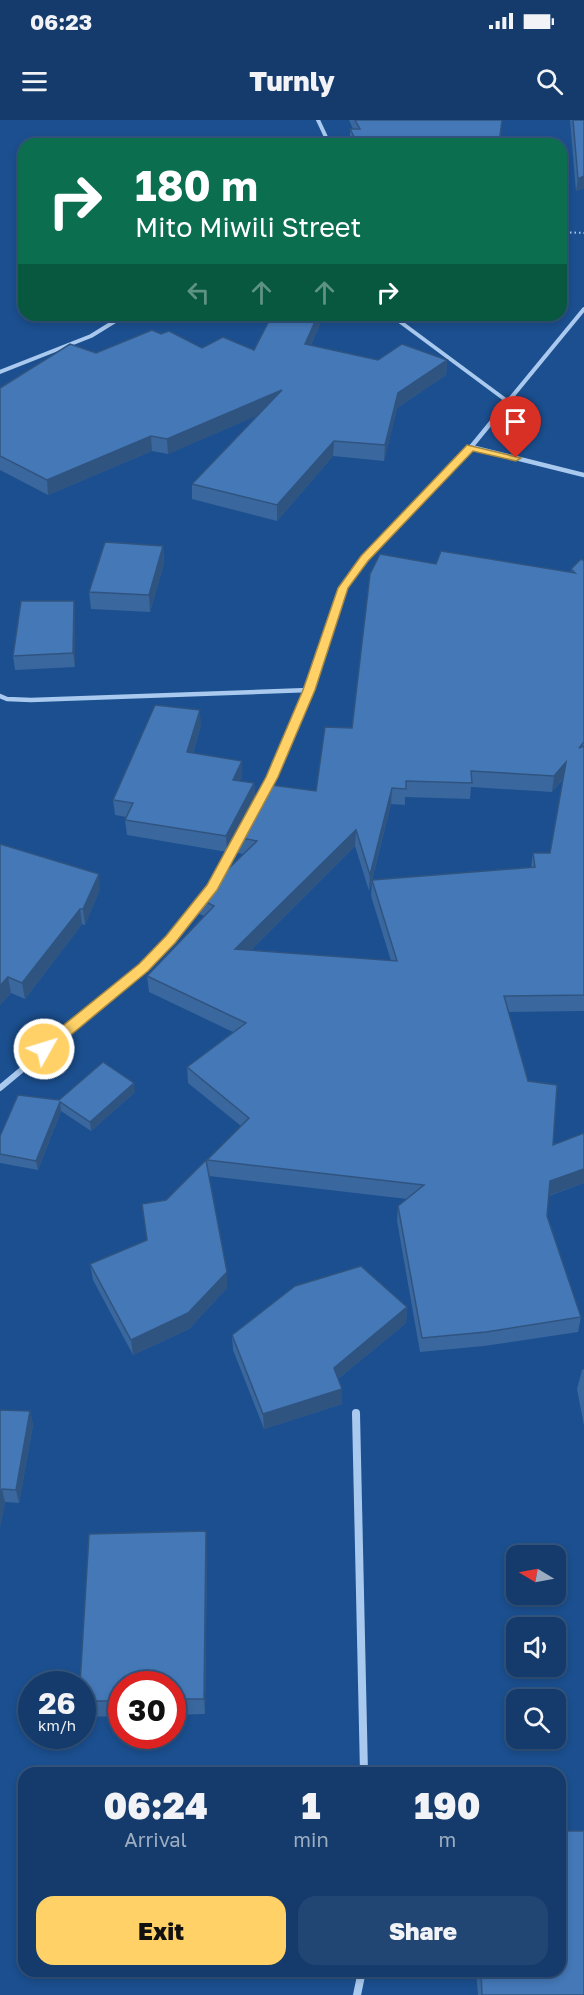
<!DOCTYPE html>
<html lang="en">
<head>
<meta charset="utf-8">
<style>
	:root { --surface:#143b6b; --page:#214673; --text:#f1f3f6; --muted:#9dadc1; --line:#33557e; --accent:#ffd166 }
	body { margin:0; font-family:"Golos Text",sans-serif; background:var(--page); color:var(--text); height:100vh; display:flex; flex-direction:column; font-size:22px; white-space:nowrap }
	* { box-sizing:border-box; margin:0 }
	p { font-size:20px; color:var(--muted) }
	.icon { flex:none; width:33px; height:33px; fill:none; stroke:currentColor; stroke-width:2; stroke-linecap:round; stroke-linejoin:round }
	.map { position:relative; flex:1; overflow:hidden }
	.sheet { position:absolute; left:18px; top:1647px; width:548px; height:210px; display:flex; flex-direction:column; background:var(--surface); border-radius:18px; box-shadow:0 3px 9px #0003,0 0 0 2px var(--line) }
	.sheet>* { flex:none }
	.guide { position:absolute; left:18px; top:18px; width:549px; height:183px; border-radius:18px; box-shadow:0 3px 9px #0003,0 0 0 2px var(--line); background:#0b6e4f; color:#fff; overflow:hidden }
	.needle { width:39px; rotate:280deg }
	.fabs { position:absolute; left:506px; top:1425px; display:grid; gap:12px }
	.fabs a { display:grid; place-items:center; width:60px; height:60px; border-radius:12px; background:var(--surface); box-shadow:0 3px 9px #0003,0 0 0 2px var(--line); font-size:30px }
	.speed { position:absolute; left:18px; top:1551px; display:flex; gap:12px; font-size:30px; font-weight:700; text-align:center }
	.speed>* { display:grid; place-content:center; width:78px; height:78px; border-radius:50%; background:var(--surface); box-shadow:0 3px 9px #0003,0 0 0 2px var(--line); line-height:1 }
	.speed small { font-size:15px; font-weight:400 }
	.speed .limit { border:9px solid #d22; background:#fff; color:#111 }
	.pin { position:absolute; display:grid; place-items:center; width:51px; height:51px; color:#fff; margin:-62px -26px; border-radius:50% 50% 50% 0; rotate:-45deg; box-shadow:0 0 6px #0007 }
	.pin .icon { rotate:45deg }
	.me { position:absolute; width:66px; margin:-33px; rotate:51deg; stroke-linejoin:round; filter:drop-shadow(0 0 4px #0008) }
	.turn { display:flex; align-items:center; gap:21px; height:126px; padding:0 18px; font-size:27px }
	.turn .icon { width:78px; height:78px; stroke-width:2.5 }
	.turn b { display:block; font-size:42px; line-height:51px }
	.lanes { display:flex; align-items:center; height:57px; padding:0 18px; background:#0003; justify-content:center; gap:30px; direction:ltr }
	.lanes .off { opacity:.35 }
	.eta { display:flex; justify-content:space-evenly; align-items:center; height:102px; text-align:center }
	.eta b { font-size:36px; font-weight:800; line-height:42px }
	.button { display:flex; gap:12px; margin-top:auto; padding:12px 18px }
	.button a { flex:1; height:69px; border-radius:18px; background:var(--accent); color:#111; font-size:24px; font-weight:800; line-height:69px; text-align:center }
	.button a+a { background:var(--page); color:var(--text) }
	.status { display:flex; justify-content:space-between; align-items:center; height:42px; padding:0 30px; background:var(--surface); direction:ltr }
	.status svg { height:16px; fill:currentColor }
	header { display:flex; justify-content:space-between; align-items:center; height:78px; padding:0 18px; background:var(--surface); font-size:27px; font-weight:800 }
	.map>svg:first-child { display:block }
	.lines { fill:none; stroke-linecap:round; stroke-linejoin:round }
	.path { stroke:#a9c9ee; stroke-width:2; stroke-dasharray:1.5 3; stroke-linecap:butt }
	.minor-far3 { stroke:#a9c9ee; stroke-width:4 }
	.minor-far2 { stroke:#a9c9ee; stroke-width:4.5 }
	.minor-far1 { stroke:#a9c9ee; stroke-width:6 }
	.minor { stroke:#a9c9ee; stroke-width:8 }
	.wall { fill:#3a679d; fill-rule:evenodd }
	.shaded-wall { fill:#305480 }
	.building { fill:#4478b7; stroke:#305480; stroke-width:1.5; fill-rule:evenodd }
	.route { fill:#ffd166; stroke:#a68842; stroke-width:1.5 }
</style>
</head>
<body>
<div class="status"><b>06:23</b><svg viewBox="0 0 49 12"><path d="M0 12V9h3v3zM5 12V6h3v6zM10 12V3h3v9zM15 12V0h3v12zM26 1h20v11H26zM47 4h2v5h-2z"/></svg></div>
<header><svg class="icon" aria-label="menu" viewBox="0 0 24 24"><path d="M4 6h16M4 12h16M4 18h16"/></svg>Turnly<svg class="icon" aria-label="search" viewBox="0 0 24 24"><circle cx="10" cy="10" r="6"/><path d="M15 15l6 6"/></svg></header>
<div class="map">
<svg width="584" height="1875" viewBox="0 0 584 1875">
	<rect width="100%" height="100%" fill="#1b4f8f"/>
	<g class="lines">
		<polyline class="path" points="561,112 584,113"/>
		<g class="minor-far3">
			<polyline points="318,0 326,17"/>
			<polyline points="391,195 507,281"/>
			<polyline points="0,252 91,216 125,195"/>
			<polyline points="492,301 584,189"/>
		</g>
		<g class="minor-far2">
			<polyline points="471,327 584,355"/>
			<polyline points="0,576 7,579 31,580 309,570"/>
			<polyline points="264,671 309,570 332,495 343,468 364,439 471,327 494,299"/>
		</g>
		<g class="minor-far1">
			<polyline points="213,766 241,714"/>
			<polyline points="0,968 144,848 203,779"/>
		</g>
		<g class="minor">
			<polyline points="356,1293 364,1653"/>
			<polyline points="357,1875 362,1851"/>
		</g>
	</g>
	<g class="wall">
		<polygon points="349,0 502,0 499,24 351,24 350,22 350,9 353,9"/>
		<polygon points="570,0 584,0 584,68 576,71"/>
		<polygon points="272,195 324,195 311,225 378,240 447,240 446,255 397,288 384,341 333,336 277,401 192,379 192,364 258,295 168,334 152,331 48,375 0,350 0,268 96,233 161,214 202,228 254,230"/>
		<polygon points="163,426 164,443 150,492 91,489 89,472"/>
		<path d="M584,441v450l-76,1 20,69 25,64 31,-12v50l-35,13 -2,20 34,101 -3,15 -94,14 -64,6 -23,-131 1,-15 9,-7 -198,-23 18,96v16l-38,41 -56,26 -40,-75 -3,-16 57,-24 -5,-36 24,-4 41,-33v-7l34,-34 -53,-43 -1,-16 46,-35 -84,-40 -2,-16 57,-60 -5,-2 -1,-16 45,-44 -5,-1 -1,-16 79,-46 36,-63 84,-164 135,9v-4zM563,659l-13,74h-17l-2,14 -159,13 19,-76 14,1v-8l65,2 1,-12 81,5zM355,726l14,45 3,-10 -1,15 20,65 -140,-11z"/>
		<polygon points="74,481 75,495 75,547 15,550 13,536"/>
		<polygon points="201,605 193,633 242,657 240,661 254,663 255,679 227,732 127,715 125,700 126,697 115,695 113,680"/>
		<polygon points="0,724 100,769 85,805 82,804 25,879 11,873 0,885"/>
		<polygon points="135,972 91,1011 61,991 38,1050 0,1043 0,1016 59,980"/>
		<polygon points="407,1187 406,1203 338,1259 342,1269 342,1284 264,1309 233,1230 232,1215"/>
		<polygon points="584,1249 584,1306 577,1269 582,1250"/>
		<polygon points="0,1290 30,1291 33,1305 19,1383 5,1382 0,1407"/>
		<polygon points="206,1411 207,1429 205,1594 172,1595 172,1564 122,1564 122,1596 83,1597 82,1564"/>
		<polygon points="476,1851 560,1851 584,1875 478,1875"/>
	</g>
	<g class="shaded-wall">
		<polygon points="584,56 584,68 576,71 578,59"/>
		<polygon points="318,195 324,195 305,238 305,224"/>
		<polygon points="447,240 446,255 397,288 384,341 385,325 398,273"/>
		<polygon points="282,270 282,285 168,334 167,319"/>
		<polygon points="151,316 152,331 48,375 47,360"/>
		<polygon points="334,321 333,336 277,401 277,385"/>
		<polygon points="163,426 164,443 150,492 149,475"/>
		<polygon points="74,481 75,495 75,547 73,533"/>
		<polygon points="200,590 201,605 188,648 187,632"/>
		<polygon points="242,641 242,657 233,676 233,660"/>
		<polygon points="566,642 563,658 552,672 554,656"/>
		<polygon points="254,663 255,679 227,732 226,716"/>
		<polygon points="392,668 391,684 369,771 370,755"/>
		<polygon points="356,710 355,726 236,845 235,829"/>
		<polygon points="99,754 100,769 85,805 83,789"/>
		<polygon points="80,789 82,804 25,879 22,863"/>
		<polygon points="8,857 11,873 0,885 0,866"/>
		<polygon points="134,963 135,972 91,1011 90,1002"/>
		<polygon points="60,982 61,991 38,1050 36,1041"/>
		<polygon points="584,1049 584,1063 547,1076 550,1061"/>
		<polygon points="227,1152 227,1168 189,1209 133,1235 131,1220"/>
		<polygon points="407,1187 406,1203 333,1263 334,1248"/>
		<polygon points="342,1269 342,1284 264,1309 263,1294"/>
		<polygon points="30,1291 33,1305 19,1383 16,1370"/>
		<polygon points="2,1369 5,1382 0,1407 0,1376"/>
		<polygon points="206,1411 207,1429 205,1594 204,1579"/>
	</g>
	<g class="building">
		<polygon points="355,0 502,0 499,24 358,24 350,9 360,9"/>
		<polygon points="573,0 584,0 584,56 578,59"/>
		<polygon points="272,195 318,195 305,224 378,240 402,224 447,240 398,273 385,325 334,321 277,385 192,364 282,270 167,319 151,316 47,360 0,336 0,268 70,224 96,233 152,210 161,214 169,211 202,228 223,217 254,230"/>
		<polygon points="105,422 163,426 149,475 89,472"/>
		<path d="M441,431l134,22 -4,-4 10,-10 3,2v181l-5,6 5,-2v249l-80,1 24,85 29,4 -4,60 31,-12v36l-34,12 -3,35 34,101 -95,15 -64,6 -24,-132 26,-21 -217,-25 42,-42 -62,-51 59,-44 -99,-47 67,-70 -16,-8 59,-57 -20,-4 27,-53 52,7 9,-64 27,1 18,-154 10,-20 56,10zM566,642l-16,91h-17l2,14 -163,13 25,81 -162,-12 121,-119 14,45 22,-87 14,1v-8l66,2 -1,-12 83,5z"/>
		<polygon points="21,481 74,481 73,533 13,536"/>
		<polygon points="155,585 200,590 187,632 242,641 233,660 254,663 226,716 125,700 133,683 113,680"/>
		<polygon points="0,724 99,754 83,789 80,789 22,863 8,857 0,866"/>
		<polygon points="103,942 134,963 90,1002 60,982 36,1041 0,1034 0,1016 18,975 59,980"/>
		<polygon points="206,1040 227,1152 188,1193 131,1220 90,1144 147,1120 142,1084 166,1080"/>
		<polygon points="361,1146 407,1187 334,1248 342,1269 263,1294 232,1215 295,1166"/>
		<polygon points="0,1290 30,1291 16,1370 2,1369 0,1376"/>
		<polygon points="206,1411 204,1579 172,1579 172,1564 122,1564 122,1581 82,1581 82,1564 80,1564 89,1414"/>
		<polygon points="560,1711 584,1711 584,1875 482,1875 481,1851 560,1851"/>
	</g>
	<polygon class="route" points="467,325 521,338 516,341 473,331 368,441 348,468 315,570 278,657 217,770 175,823 148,851 49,933 39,933 37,929 39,925 139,844 166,816 207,765 266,657 303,570 338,468 361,436"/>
</svg>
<div class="fabs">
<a><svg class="needle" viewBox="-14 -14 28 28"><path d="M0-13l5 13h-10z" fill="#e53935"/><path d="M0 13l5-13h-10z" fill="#9dadc1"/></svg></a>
<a><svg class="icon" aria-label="sound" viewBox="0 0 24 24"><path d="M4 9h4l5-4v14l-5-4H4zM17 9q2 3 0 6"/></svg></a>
<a><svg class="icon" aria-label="search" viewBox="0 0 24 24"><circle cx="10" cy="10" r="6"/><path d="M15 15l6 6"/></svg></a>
</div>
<div class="speed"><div>26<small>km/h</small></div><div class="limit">30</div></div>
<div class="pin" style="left:516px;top:338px;background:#d93025"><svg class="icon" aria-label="arrive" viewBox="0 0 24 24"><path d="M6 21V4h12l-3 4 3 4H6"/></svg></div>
<svg class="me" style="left:44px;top:929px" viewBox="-20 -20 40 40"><circle r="17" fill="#ffd166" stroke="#fff" stroke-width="3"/><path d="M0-11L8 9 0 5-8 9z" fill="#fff"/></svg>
<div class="guide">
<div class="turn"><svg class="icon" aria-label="right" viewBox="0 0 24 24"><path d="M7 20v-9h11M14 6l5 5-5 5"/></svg><div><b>180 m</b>Mito Miwili Street</div></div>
<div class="lanes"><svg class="icon off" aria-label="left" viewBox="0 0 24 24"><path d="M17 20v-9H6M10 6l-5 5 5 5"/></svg><svg class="icon off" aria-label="ahead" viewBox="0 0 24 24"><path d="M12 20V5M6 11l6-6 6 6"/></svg><svg class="icon off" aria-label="ahead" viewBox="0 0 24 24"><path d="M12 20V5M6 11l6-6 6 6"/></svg><svg class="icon" aria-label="right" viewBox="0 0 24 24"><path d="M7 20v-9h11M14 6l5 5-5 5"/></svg></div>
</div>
<section class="sheet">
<div class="eta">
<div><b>06:24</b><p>Arrival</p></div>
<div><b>1</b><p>min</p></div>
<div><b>190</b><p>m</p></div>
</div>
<div class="button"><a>Exit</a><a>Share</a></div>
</section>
</div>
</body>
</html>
